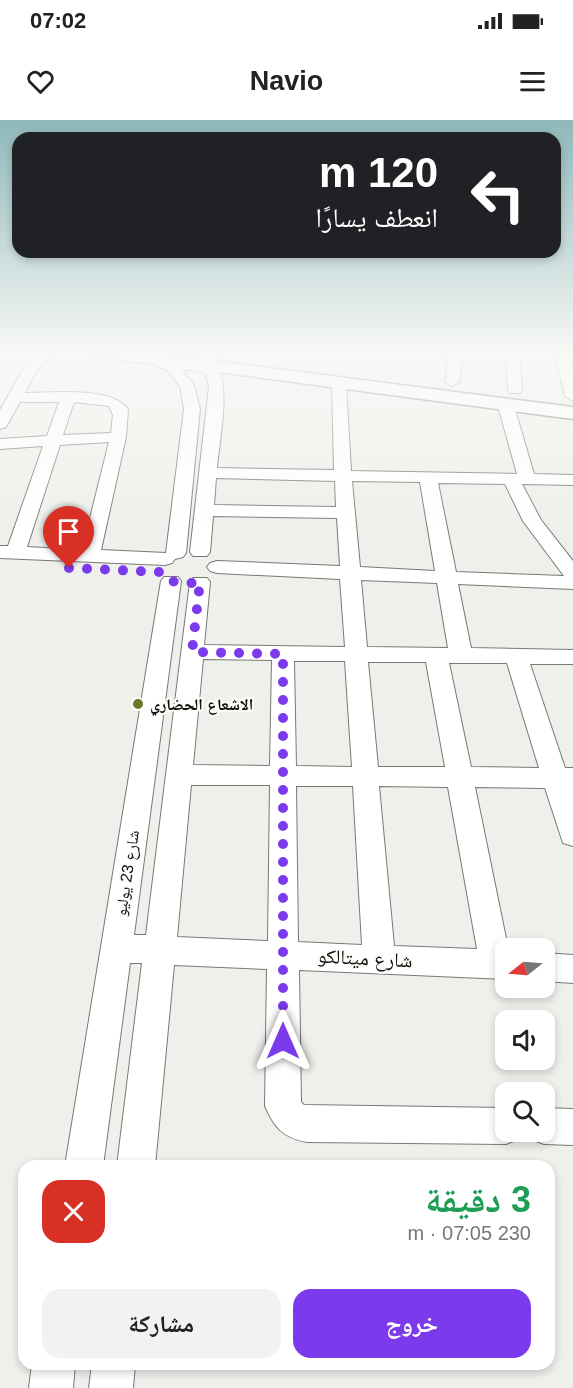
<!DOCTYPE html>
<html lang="ar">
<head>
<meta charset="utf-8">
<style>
	:root { --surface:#fff; --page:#f2f2f2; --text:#222; --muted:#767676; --accent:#7c3aed }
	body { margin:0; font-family:Arial,"Noto Naskh Arabic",sans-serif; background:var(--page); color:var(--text); direction:rtl; height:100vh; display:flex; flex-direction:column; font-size:22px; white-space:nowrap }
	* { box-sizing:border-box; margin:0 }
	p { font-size:20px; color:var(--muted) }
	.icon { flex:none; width:33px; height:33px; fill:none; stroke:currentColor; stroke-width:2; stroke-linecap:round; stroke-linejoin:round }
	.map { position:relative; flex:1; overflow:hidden; direction:ltr }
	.panel { position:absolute; left:18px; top:1040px; width:537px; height:210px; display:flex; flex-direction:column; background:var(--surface); border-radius:18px; box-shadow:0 3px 9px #0003; direction:rtl }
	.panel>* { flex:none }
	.banner { position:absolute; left:12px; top:12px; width:549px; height:126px; border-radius:18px; box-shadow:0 3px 9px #0003; direction:rtl; background:#202124; color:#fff; overflow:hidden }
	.needle { width:39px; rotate:253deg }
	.buttons { position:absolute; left:495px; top:818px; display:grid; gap:12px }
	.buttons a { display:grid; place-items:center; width:60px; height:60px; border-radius:12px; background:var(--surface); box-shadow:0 3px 9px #0003; font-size:30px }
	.pin { position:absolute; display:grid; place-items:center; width:51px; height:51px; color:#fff; margin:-62px -26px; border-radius:50% 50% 50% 0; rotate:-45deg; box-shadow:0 0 6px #0007 }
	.pin .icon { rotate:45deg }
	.me { position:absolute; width:66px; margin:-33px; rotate:0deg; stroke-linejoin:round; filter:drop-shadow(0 0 4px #0008) }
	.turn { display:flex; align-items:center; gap:21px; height:126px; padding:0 24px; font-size:27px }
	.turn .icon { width:78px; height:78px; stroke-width:2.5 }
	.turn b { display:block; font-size:42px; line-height:51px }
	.round { display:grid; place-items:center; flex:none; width:63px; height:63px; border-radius:18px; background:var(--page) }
	.overview { display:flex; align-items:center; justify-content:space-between; height:102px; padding:0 24px }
	h1 { font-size:36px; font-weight:700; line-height:45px; color:#1e9e55 }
	.primary-button { display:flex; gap:12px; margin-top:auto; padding:12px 24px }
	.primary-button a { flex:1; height:69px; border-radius:18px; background:var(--accent); color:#fff; font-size:24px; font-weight:700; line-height:69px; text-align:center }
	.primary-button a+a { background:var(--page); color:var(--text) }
	.status { display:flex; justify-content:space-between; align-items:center; height:42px; padding:0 30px; background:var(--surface); direction:ltr }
	.status svg { height:16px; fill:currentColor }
	header { display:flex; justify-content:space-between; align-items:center; height:78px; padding:0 24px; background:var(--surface); font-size:27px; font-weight:700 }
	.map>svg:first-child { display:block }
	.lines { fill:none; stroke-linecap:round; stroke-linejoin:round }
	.street-casing { stroke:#787975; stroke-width:2 }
	.highway-casing { stroke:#787975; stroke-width:3 }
	.street { fill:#fff; fill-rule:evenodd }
	.highway { fill:#fff; fill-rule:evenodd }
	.route { stroke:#7c3aed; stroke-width:10; stroke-dasharray:0 18 }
	.poi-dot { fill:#677a29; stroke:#fcfdf9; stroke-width:2 }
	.labels { text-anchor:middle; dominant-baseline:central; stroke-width:4.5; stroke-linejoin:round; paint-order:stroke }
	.poi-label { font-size:16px; font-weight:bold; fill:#0e0e0d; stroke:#fcfdf9; text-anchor:start }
	.street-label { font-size:16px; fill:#0e0e0d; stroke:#fcfdf9 }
	.near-street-label { font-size:20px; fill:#0e0e0d; stroke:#fcfdf9 }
</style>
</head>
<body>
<div class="status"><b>07:02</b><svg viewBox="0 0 49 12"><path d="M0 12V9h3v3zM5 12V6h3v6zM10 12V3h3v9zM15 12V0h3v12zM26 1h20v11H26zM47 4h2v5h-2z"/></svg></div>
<header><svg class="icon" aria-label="menu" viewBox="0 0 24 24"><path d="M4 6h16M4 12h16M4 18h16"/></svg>Navio<svg class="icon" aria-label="heart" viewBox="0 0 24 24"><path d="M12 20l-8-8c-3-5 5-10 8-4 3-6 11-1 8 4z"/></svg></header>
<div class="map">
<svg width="573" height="1268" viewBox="0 0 573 1268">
	<rect width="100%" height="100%" fill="#eff0ec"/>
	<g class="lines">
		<g class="street-casing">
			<g id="street">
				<path d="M41,232h15l-20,19 -11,22c26,0 86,-7 103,16l-2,28 -25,113 65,3 18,-144 -4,-23 -17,-21 7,-4 5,1 19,23 6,24 -14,144 -3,4 -8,2 -3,4 -7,2 -165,-7v-12h8l35,-100 -43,3v-10l47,-3 12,-34h-39l-14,25 -6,2v-19l25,-44zM74,282l35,4 4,9 -2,18 -48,2zM109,322l-27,108 -55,-3 33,-102z"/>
				<polygon points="449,232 463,232 459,262 452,266 445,262"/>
				<polygon points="505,232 519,232 522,270 520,273 510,273 508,270"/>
				<polygon points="554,232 568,232 573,250 573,281 565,276"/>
				<path d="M192,241l26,8c12,21 1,74 -1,99l117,2 -2,-86 7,-4 7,4 5,87 166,3 -19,-68 8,-5 8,5 20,68 39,1v10l-51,-1 19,36 32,41v28l-115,-5 13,64 102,2v14h-43l35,104h8v78l-10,-3 -18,-55 -70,-1 33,161h-2v31l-207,-9 2,132 3,3 202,3v23h16l-3,8 -13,5 -199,-2c-24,-4 -33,-15 -42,-36l2,-137 -93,-4 -19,201h-38l25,-203h-12l-27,203h-38l96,-585 3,-4h14l3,4 -47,354h12l44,-353 3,-4h14l3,4 -6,63 141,2 -5,-68 -123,-6 -7,-2 -3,-4 3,-4 7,-2 123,5 -3,-48 -124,-2 -3,36 -3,4h-14l-3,-4 19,-165 -3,-13 -19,-6 -2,-3zM216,358l119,3 1,26 -122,-2zM352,361l68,1 15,89 -75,-4zM438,363l67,1 18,37 41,55 -108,-4zM361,460l76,3 11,65 -81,-1zM203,539l69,1 -2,106 -77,-1zM294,541h51l7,106 -56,-1zM368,542h58l19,105h-67zM449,543h58l32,105 -68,-1zM191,665h79l-2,156 -91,-4zM296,666h57l9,159 -64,-3zM379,666l69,1 29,162 -83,-3z"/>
				<polygon points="544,833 573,835 573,863 544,861"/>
				<polygon points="544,988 573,989 573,1025 544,1024 531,1019 528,1011 544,1011"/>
				<polygon points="32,1244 75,1244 73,1268 29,1268"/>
				<polygon points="92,1244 135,1244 133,1268 89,1268"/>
			</g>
		</g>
		<g class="highway-casing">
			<polygon id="highway" points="90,232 165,232 165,237 180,241 195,238 199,232 217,232 214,241 573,287 573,299 195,249 172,251 152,244 99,237 93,236"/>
		</g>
		<use href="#street" class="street"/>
		<use href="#highway" class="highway"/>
	</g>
	<linearGradient id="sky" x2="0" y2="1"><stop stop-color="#8fb8ba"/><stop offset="0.57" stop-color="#f8f8f6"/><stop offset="1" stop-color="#f8f8f6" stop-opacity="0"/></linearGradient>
	<rect width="573" height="410" fill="url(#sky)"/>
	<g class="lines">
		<path class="route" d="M69,448l91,4c10,13 26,12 40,10l-8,70 91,2v387"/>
	</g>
	<circle class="poi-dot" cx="138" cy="584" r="6"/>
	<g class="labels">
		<g class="poi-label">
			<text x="150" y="584">الاشعاع الحضاري</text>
		</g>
		<g class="street-label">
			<text transform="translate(127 753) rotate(-81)">شارع 23 يوليو</text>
		</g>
		<g class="near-street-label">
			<text transform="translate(365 838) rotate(3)">شارع ميتالكو</text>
		</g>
	</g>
</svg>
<div class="buttons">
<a><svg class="needle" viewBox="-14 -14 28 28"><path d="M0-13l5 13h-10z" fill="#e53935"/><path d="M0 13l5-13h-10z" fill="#767676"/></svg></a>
<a><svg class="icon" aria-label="sound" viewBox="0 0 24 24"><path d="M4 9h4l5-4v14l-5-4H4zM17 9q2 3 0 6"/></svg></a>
<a><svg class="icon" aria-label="search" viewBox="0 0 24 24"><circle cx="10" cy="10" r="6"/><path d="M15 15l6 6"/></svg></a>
</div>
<div class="pin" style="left:69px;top:448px;background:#d93025"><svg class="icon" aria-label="arrive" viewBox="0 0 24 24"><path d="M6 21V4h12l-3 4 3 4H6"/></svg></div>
<svg class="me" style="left:283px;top:921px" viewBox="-20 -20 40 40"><path d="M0-17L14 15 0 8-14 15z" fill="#7c3aed" stroke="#fff" stroke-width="4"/></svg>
<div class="banner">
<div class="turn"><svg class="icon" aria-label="left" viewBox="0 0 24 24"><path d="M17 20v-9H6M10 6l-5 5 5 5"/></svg><div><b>120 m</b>انعطف يسارًا</div></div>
</div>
<section class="panel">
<div class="overview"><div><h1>3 دقيقة</h1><p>230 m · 07:05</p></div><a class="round" style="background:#d93025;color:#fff"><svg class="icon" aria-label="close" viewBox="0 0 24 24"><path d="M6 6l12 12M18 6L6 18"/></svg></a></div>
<div class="primary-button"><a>خروج</a><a>مشاركة</a></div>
</section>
</div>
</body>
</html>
